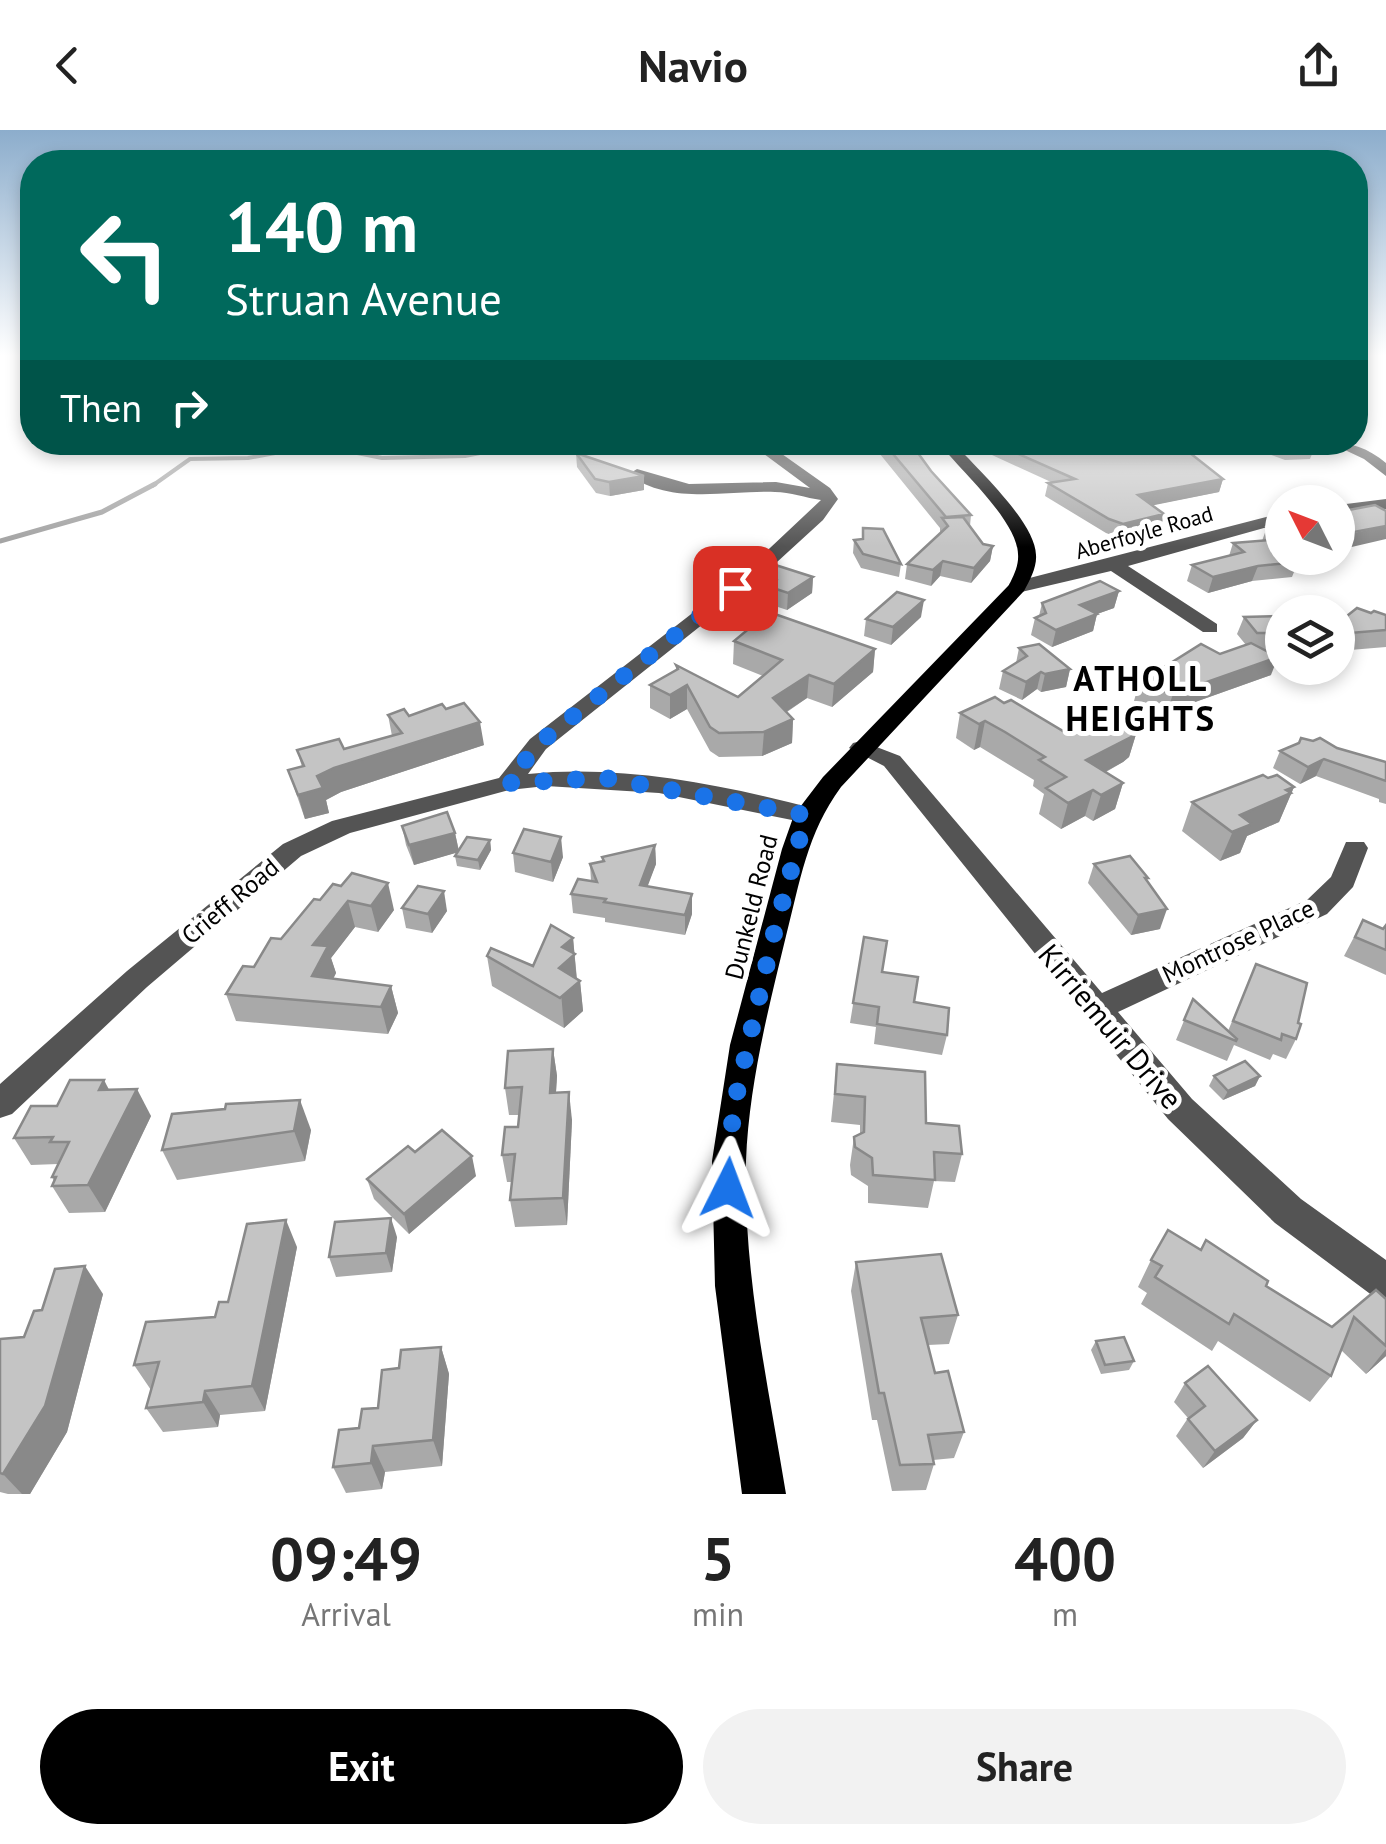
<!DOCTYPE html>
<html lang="en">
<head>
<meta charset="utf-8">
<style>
	:root { --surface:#fff; --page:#f2f2f2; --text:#222; --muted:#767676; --accent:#000 }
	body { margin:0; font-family:"PT Sans",sans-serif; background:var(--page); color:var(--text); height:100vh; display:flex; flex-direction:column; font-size:38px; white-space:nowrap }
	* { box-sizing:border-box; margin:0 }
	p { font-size:32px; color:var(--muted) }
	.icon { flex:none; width:55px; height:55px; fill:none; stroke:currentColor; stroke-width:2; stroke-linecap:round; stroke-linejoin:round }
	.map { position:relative; height:1364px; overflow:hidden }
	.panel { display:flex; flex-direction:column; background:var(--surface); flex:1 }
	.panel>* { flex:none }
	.guide { position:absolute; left:20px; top:20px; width:1348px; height:305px; border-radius:40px; box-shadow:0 5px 15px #0003; background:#00695c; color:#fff; overflow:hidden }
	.needle { width:65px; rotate:312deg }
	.tools { position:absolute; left:1265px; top:355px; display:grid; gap:20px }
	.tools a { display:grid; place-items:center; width:90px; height:90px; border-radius:50%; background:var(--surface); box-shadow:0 5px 15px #0003; font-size:50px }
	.pin { position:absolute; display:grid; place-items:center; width:85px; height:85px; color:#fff; margin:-42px; border-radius:20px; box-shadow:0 5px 15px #0006 }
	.me { position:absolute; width:110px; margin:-55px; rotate:3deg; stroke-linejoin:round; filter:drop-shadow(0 0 8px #0008) }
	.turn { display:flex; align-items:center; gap:35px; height:210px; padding:0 40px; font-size:45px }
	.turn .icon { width:130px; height:130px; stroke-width:2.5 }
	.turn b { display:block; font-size:70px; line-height:85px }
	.then { display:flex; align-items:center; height:95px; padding:0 40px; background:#0003; gap:20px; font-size:38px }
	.eta { display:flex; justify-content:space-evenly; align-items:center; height:170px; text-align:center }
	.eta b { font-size:60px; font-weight:800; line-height:70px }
	.cta { display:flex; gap:20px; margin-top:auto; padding:20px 40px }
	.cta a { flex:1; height:115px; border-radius:60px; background:var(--accent); color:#fff; font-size:40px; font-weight:800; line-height:115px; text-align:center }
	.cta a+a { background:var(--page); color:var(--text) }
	header { display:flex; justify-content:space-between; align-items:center; height:130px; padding:0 40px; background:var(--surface); font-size:45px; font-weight:800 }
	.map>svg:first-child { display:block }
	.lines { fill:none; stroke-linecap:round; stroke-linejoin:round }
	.stream-far1 { stroke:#a2a2a2; stroke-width:4 }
	.stream { stroke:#a2a2a2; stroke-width:5 }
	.minor { fill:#545454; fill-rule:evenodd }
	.major { fill:#000; fill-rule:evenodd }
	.wall { fill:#a9a9a9 }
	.shaded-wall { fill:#898989 }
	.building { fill:#c4c4c4; stroke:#898989; stroke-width:2.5 }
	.route { stroke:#1a73e8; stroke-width:18; stroke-dasharray:0 32.4 }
	.labels { text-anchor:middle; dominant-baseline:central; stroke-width:10; stroke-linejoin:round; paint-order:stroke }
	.far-street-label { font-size:22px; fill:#000; stroke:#fff }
	.street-label { font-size:25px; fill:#000; stroke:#fff }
	.near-street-label { font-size:30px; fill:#000; stroke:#fff }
	.district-label { font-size:35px; font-weight:bold; letter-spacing:2.5px; fill:#000; stroke:#fff }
</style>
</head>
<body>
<header><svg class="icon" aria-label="back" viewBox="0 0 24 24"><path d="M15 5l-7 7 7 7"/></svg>Navio<svg class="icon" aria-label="share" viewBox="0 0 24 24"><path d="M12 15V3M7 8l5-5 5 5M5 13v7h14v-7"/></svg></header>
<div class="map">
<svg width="1386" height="1364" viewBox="0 0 1386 1364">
	<rect width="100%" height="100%" fill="#fff"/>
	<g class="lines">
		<polyline class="stream-far1" points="152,356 190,329 248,328 318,315 382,328 465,326 535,312"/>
		<polyline class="stream" points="0,411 102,382 155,354"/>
		<g class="minor">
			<path d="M748,312h17l65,46 8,11 -15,21 -71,65 -206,164 -18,25c94,-10 196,11 288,35l4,6 -4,6 -9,2 -148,-30 -113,-7 -37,4 -159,43 -49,23 -154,131 -135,127 -12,4v-34l127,-113 156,-127 49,-23 167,-43 31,-39 209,-162 82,-77c-15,-2 -31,-8 -46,-8 -46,-2 -107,14 -146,-18l8,-5 52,15 87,-2 34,6z"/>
			<path d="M1328,312c23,0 40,6 58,21v13l-22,-17z"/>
			<polygon points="1386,369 1386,379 1338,385 1338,375"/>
			<polygon points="1282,383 1282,393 1128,436 1217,494 1217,502 1203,502 1111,441 1017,463 1008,457 1010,453"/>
			<polygon points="861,611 900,626 1102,863 1307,770 1331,747 1346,712 1364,712 1368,718 1353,757 1327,784 1118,882 1192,969 1301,1069 1386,1130 1386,1171 1373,1166 1275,1093 1168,989 884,636 849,618 853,613"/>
		</g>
		<path class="major" d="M938,312h15c22,25 82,79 83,113 1,12 -6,25 -12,36l-183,196c-34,46 -41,95 -55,149 -18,74 -37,149 -40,225 -3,112 22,223 40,333h-44l-27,-208 -3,-125 18,-116 52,-196 12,-34 29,-38 186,-192c5,-10 10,-20 9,-31 -1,-34 -59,-85 -80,-112z"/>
	</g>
	<g class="wall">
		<polygon points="817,312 910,312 931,341 971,385 970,396 983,414 993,416 990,431 971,453 940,446 931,456 905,449 907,434 940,404 940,398 871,313 820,316"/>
		<polygon points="990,312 1094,312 1093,314 1223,349 1219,362 1152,375 1164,384 1161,397 1120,408 1106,403 1045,366 1048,353 1051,352 992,325 994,314"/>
		<polygon points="1247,312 1313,312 1316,314 1310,329 1285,330 1246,316"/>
		<polygon points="576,323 644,360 610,366 596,363 577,337"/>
		<polygon points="1375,375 1343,419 1338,419 1338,382"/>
		<polygon points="1282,394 1282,428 1298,432 1292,447 1252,451 1208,463 1187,451 1192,435 1229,426 1233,413 1262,411 1267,397"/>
		<polygon points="863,398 901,434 899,447 861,438 853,423 854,410 862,409"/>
		<polygon points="755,442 813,447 812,463 787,480 766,473 767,463 755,458"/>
		<polygon points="1119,461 1114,478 1097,484 1093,501 1052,517 1031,505 1035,488 1039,486 1042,473"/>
		<polygon points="1371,483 1386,485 1386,517 1338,521 1338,493"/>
		<polygon points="1282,486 1282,520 1265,520 1271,545 1167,582 1134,571 1139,553 1246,515 1237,504 1244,487"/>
		<polygon points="921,487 891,515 864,506 866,489"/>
		<polygon points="734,511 875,519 873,542 832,577 807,568 787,582 793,589 792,613 762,626 719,627 710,621 687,579 670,589 650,578 650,555 676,540 676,535 738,567 763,546 733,534"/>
		<polygon points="1019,518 1070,539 1066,557 1041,562 1037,559 1022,570 999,559 1003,541 1016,533"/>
		<polygon points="1004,573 1063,601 1101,587 1136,595 1134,599 1137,601 1129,627 1123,632 1106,642 1123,653 1115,679 1093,691 1085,686 1061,699 1039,684 1044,664 1033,656 1034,650 980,617 974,620 956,608 960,583"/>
		<polygon points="388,585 409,586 484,615 341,662 326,670 329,683 305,689 288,640 302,637 297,620 344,619 392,606"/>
		<polygon points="1337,618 1386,632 1386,674 1379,672 1379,669 1316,646 1300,654 1273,638 1280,621"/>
		<polygon points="1268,648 1294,657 1279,692 1247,706 1240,723 1220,731 1182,701 1192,672"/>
		<polygon points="402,696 455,703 459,721 490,710 491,720 480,740 457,736 455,726 458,722 414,735 406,715"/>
		<polygon points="655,715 656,734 647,756 692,764 692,784 685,805 605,792 605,788 573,783 571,764 591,751 590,734 602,731 602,727"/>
		<polygon points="513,723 563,727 553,752 515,742"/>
		<polygon points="1094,734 1147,751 1160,799 1131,805 1088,753"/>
		<polygon points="333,754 394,780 378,802 355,797 331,828 336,843 333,849 391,856 398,883 388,904 236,891 226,864 320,770"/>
		<polygon points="402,778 447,781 432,803 406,798"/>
		<polygon points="1363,790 1383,799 1386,795 1386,845 1344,826"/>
		<polygon points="864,807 882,842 947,905 942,925 874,914 876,897 850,893"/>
		<polygon points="573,808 577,849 580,851 583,881 564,898 492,856 487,826 533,836"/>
		<polygon points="1256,834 1298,893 1296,909 1286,929 1273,924 1270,930 1234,915 1227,931 1176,910 1193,869 1228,901"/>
		<polygon points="553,919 557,946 556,963 572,990 567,1095 515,1097 510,1070 512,1052 507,1052 502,1025 518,997 520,985 509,985 505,958"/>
		<polygon points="837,934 926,993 962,1024 955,1052 934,1051 928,1078 868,1073 868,1056 851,1045 850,1035 854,1007 860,1004 860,995 831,992"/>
		<polygon points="1214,946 1260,946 1255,956 1223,970 1209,956"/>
		<polygon points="109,959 151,986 105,1082 69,1083 52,1056 54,1051 52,1047 58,1034 31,1035 14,1008 57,976"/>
		<polygon points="172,984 311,1000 305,1031 177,1050 162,1020"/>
		<polygon points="415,1022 476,1046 409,1104 374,1069 367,1049"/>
		<polygon points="397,1107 392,1142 336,1147 329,1127"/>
		<polygon points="297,1117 265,1281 220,1285 218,1297 163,1302 146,1278 151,1260 134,1235 215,1187 228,1172"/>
		<polygon points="1201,1120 1266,1156 1332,1197 1386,1169 1386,1226 1366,1244 1341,1220 1331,1246 1310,1272 1218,1211 1212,1221 1141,1174 1147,1163 1138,1157 1151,1130"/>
		<polygon points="856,1132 958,1185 949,1214 928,1215 935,1243 964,1302 954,1328 933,1330 934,1334 926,1360 892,1361 877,1290 872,1290 851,1161"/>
		<polygon points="103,1164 67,1302 30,1364 8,1364 0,1362 0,1209 24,1207 42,1180"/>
		<polygon points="1096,1211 1134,1231 1129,1240 1101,1244 1091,1220"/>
		<polygon points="441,1217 449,1244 442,1336 385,1342 382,1359 346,1363 333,1337 359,1298 378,1278 399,1238"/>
		<polygon points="1185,1253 1257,1290 1243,1308 1203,1338 1176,1306 1188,1288 1174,1272"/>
	</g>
	<g class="shaded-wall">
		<polygon points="1062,312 1094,312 1093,314 1059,325"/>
		<polygon points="644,346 644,360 610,366 609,352"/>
		<polygon points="1223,349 1219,362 1135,379 1138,365"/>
		<polygon points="1164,384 1161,397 1120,408 1123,394"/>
		<polygon points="1386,396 1386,409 1343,419 1349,404"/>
		<polygon points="993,416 990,431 971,453 974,438"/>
		<polygon points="943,431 940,446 931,456 933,440"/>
		<polygon points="1258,436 1252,451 1208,463 1213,447"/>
		<polygon points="813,447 812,463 787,480 788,463"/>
		<polygon points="1119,461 1114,478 1097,484 1093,501 1052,517 1056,500 1080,475"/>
		<polygon points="924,470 921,487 891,515 893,497"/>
		<polygon points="875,519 873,542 832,577 834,554"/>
		<polygon points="1278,527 1271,545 1167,582 1173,564"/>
		<polygon points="1070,539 1066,557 1041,562 1045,544"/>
		<polygon points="1041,542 1037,559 1022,570 1026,552"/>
		<polygon points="809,545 807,568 772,591 773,568"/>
		<polygon points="687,555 687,579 670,589 670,565"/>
		<polygon points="793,589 792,613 762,626 764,602"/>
		<polygon points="985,591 980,617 974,620 979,594"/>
		<polygon points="480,592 484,615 341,662 326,670 329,683 305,689 298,665 317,646 334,638"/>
		<polygon points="1136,595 1133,605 1137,601 1129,627 1123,632 1079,656 1086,630"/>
		<polygon points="1324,629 1316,646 1300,654 1308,637"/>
		<polygon points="1123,653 1115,679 1093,691 1101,665"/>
		<polygon points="1294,657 1279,692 1247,706 1240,723 1220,731 1240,685"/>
		<polygon points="1093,660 1085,686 1061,699 1068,673"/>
		<polygon points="455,703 459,722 414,735 409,715"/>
		<polygon points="561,707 563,727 553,752 551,732"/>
		<polygon points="490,710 491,720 480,740 478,730"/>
		<polygon points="655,715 656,734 641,774 640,755"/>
		<polygon points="388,753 394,780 378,802 371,776"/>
		<polygon points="444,761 447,781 432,803 428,784"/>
		<polygon points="692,764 692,784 685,805 685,785"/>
		<polygon points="348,771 355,797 331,828 336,843 321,873 312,846 313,815"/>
		<polygon points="1167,779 1160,799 1131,805 1138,785"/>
		<polygon points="573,808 577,853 580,851 583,881 564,898 559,838 562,817"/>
		<polygon points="391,856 398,883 388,904 381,877"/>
		<polygon points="553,919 557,946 554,991 550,963"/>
		<polygon points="1260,946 1255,956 1223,970 1228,961"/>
		<polygon points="104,950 118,977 99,960"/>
		<polygon points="137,959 151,986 105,1082 88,1055"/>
		<polygon points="569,962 572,990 567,1095 563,1068"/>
		<polygon points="300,970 311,1000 305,1031 294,1001"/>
		<polygon points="472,1026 476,1046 409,1104 404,1084"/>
		<polygon points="391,1088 397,1107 392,1142 386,1123"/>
		<polygon points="286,1090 297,1117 265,1281 252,1256"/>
		<polygon points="85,1136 103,1164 67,1302 30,1364 22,1364 3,1344"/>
		<polygon points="441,1217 449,1244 442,1336 433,1310"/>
		<polygon points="1386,1219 1386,1226 1366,1244"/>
		<polygon points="205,1261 220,1285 218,1297 203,1272"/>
		<polygon points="1257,1290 1243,1308 1203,1338 1215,1321"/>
		<polygon points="373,1316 385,1342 382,1359 371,1333"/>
	</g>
	<g class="building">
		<polygon points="883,312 910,312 931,341 971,385 946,387"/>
		<polygon points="1062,312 1062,317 1138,312 1176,312 1223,349 1138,365 1164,384 1123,394 1109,389 1048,353 1075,349 994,313"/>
		<polygon points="1280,312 1313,312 1316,314 1290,316"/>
		<polygon points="576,323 644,346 609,352 595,349"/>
		<polygon points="1375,375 1386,381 1386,396 1338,405 1338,382"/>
		<polygon points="963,387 983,414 993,416 974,438 943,431 933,440 907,434 948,396 942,388"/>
		<polygon points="1282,394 1282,406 1267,397"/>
		<polygon points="863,398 883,399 901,434 863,424 854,410 863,409"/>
		<polygon points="1270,410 1282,420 1282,428 1293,428 1298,432 1258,436 1213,447 1192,435 1244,422 1233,413"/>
		<polygon points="766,432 813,447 788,463 767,456 776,450 755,442"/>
		<polygon points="1100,451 1119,461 1080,475 1097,484 1056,500 1035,488 1046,483 1042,473"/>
		<polygon points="897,462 924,470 893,497 866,489"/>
		<polygon points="1357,478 1371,483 1374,481 1386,485 1386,500 1338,504 1338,493"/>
		<polygon points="769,482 875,519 834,554 809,545 773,568 793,589 764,602 719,603 710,597 687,555 670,565 650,555 678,539 676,535 738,567 782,530 734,511"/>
		<polygon points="1282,486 1282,503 1257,503 1244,487"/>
		<polygon points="1251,513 1278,527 1173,564 1139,553 1201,514 1220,524"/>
		<polygon points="1039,514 1070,539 1045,544 1041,542 1026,552 1003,541 1027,526 1019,518"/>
		<polygon points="995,567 1004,573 1011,570 1063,601 1096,585 1101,587 1113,582 1136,595 1131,597 1137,601 1131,607 1086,630 1123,653 1101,665 1093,660 1068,673 1046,658 1066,647 1039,630 1045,627 1005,602 985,591 979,594 960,583"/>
		<polygon points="464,573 480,592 334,638 317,646 323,658 298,665 288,640 304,636 297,620 339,609 344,619 402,603 388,585 404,579 409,586 442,574 446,579"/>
		<polygon points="1301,608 1313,611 1320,608 1337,618 1386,632 1386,651 1324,629 1308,637 1280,621 1299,613"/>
		<polygon points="1263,645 1268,648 1277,645 1294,657 1286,660 1291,663 1240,685 1252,694 1232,702 1192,672"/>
		<polygon points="447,682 455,703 409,715 402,696"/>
		<polygon points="524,699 561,707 551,732 513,723"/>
		<polygon points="467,707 490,710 478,730 455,726"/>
		<polygon points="655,715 640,755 692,764 685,785 604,772 606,769 571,764 578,749 597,752 590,734 604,731 602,727"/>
		<polygon points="1130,726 1148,748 1145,748 1167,779 1138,785 1094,734"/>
		<polygon points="352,743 388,753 371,776 348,771 313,815 328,816 312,846 391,856 381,877 226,864 243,836 254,837 271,808 281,809 314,769 320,770 333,754 341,756"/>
		<polygon points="418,756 444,761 428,784 402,778"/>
		<polygon points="1363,790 1383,799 1386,795 1386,820 1355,807"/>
		<polygon points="551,795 573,808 562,817 575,824 559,838 580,851 560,868 487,826 491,818 533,836"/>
		<polygon points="864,807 887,811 882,842 918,847 914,872 949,878 947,905 877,894 879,877 853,873"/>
		<polygon points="1256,834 1307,853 1298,893 1301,894 1296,909 1282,904 1281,910 1233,891"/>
		<polygon points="1193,869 1237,909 1236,911 1184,890"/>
		<polygon points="553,919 550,963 569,962 563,1068 510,1070 515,1024 502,1025 505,997 518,997 522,957 505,958 508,921"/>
		<polygon points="1245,931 1260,946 1228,961 1214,946"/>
		<polygon points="837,934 925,942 926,993 959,996 962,1024 934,1022 935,1050 873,1045 872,1028 855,1017 854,1007 864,1002 865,967 835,964"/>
		<polygon points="70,950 104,950 99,960 137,959 88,1055 52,1056 56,1047 52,1047 69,1012 50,1012 53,1007 14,1008 31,976 57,976"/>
		<polygon points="300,970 294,1001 162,1020 172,984 225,979 226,974"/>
		<polygon points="442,1000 472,1026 404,1084 367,1049 408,1016 415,1022"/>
		<polygon points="391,1088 386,1123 329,1127 335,1092"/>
		<polygon points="286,1090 252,1256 205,1261 203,1272 146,1278 159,1232 134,1235 146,1192 215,1187 219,1172 228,1172 247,1094"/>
		<polygon points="1168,1100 1201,1120 1206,1110 1268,1151 1266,1156 1332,1197 1376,1160 1386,1169 1386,1216 1354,1187 1331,1246 1234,1184 1229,1194 1155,1147 1162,1136 1151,1130"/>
		<polygon points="941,1124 958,1185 921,1188 935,1243 948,1241 964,1302 928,1305 934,1334 900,1335 884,1263 879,1263 856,1132"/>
		<polygon points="85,1136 45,1276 3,1344 0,1343 0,1209 24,1207 34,1181 42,1180 55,1139"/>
		<polygon points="1124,1207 1134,1231 1105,1235 1096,1211"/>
		<polygon points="441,1217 433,1310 373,1316 371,1333 333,1337 339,1300 359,1298 362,1279 378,1278 382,1240 399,1238 401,1220"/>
		<polygon points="1208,1236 1257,1290 1215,1321 1188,1289 1205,1276 1185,1253"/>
	</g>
	<linearGradient id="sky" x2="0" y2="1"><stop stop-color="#8cadcc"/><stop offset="0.54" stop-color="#fff"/><stop offset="1" stop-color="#fff" stop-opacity="0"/></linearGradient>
	<rect width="1386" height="417" fill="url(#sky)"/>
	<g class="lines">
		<polyline class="route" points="728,1058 733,980 772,811 806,685 605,648 508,653 538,614 735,458"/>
	</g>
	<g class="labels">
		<g class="far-street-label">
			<text transform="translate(1144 402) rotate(-16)">Aberfoyle Road</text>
		</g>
		<g class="street-label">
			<text transform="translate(230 771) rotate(-40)">Crieff Road</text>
			<text transform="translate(751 777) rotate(-76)">Dunkeld Road</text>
			<text transform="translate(1238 811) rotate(-25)">Montrose Place</text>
		</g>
		<g class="near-street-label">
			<text transform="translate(1111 896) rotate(50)">Kirriemuir Drive</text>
		</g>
		<g class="district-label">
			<text x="1141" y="548">ATHOLL<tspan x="1141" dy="40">HEIGHTS</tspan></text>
		</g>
	</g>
</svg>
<div class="tools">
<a><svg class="needle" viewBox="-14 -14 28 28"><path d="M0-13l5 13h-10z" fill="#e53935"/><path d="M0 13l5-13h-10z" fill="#767676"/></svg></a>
<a><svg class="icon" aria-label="layers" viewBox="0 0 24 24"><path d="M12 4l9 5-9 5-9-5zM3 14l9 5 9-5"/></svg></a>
</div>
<div class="pin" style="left:735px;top:458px;background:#d93025"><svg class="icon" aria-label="arrive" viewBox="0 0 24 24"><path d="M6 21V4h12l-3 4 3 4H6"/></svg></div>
<svg class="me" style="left:728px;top:1058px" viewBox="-20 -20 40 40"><path d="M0-17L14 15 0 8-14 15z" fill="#1a73e8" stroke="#fff" stroke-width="4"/></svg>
<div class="guide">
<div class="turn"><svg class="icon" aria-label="left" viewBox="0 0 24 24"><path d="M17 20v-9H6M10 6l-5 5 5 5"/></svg><div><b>140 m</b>Struan Avenue</div></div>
<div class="then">Then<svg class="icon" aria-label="right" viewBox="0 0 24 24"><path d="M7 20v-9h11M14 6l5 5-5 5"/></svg></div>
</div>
</div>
<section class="panel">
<div class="eta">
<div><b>09:49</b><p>Arrival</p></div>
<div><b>5</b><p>min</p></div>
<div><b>400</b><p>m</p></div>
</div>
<div class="cta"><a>Exit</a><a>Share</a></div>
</section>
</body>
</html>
